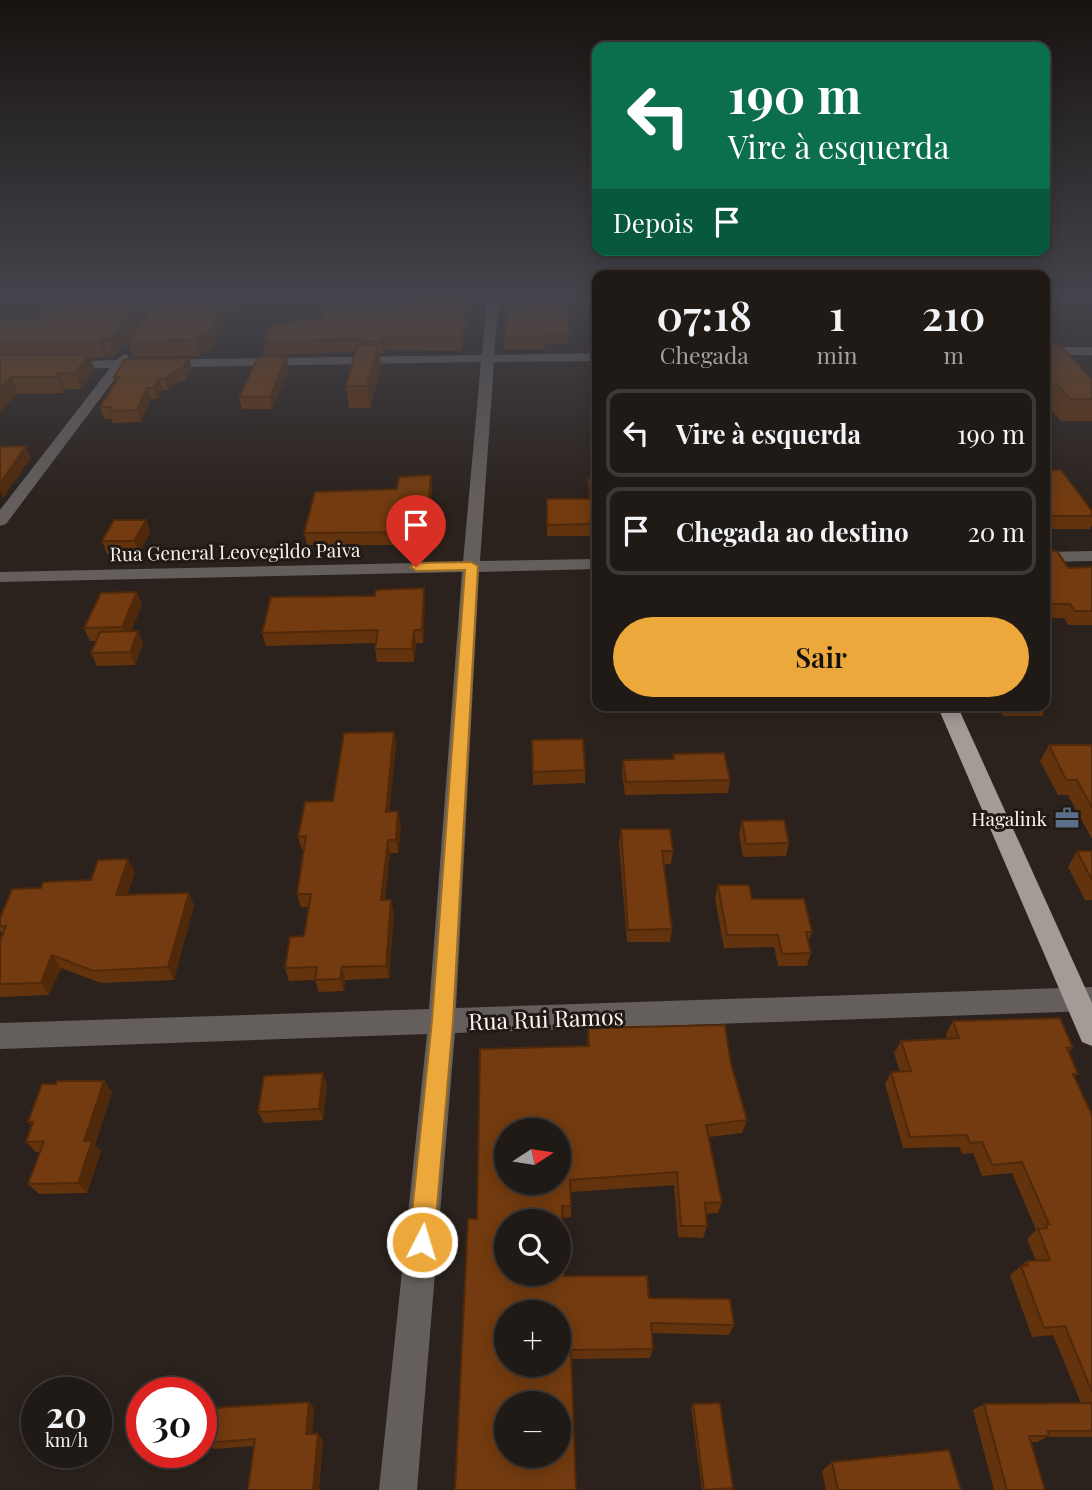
<!DOCTYPE html>
<html lang="pt">
<head>
<meta charset="utf-8">
<style>
	:root { --surface:#201a16; --page:#2d2723; --text:#f1f3f6; --muted:#a2a1a1; --line:#3d3835; --accent:#eda83b }
	body { margin:0; font-family:"Playfair Display",serif; background:var(--page); color:var(--text); height:100vh; display:flex; flex-direction:column; font-size:26px; white-space:nowrap }
	* { box-sizing:border-box; margin:0 }
	p { font-size:23px; color:var(--muted) }
	.icon { flex:none; width:38px; height:38px; fill:none; stroke:currentColor; stroke-width:2; stroke-linecap:round; stroke-linejoin:round }
	.map { position:relative; flex:1; overflow:hidden }
	.drawer { position:absolute; left:592px; top:270px; width:458px; height:441px; display:flex; flex-direction:column; background:var(--surface); border-radius:14px; box-shadow:0 4px 18px #0003,0 0 0 2px var(--line) }
	.drawer>* { flex:none }
	.banner { position:absolute; left:592px; top:42px; width:458px; height:214px; border-radius:14px; box-shadow:0 4px 18px #0003,0 0 0 2px var(--line); background:#0b6e4f; color:#fff; overflow:hidden }
	.needle { width:46px; rotate:78deg }
	.fabs { position:absolute; left:494px; top:1118px; display:grid; gap:14px }
	.fabs a { display:grid; place-items:center; width:77px; height:77px; border-radius:50%; background:var(--surface); box-shadow:0 4px 18px #0003,0 0 0 2px var(--line); font-size:35px }
	.speed { position:absolute; left:21px; top:1377px; display:flex; gap:14px; font-size:35px; font-weight:700; text-align:center }
	.speed>* { display:grid; place-content:center; width:91px; height:91px; border-radius:50%; background:var(--surface); box-shadow:0 4px 18px #0003,0 0 0 2px var(--line); line-height:1 }
	.speed small { font-size:18px; font-weight:400 }
	.speed .limit { border:10px solid #d22; background:#fff; color:#111 }
	.pin { position:absolute; display:grid; place-items:center; width:60px; height:60px; color:#fff; margin:-72px -30px; border-radius:50% 50% 50% 0; rotate:-45deg; box-shadow:0 0 7px #0007 }
	.pin .icon { rotate:45deg }
	.me { position:absolute; width:77px; margin:-38px; rotate:5deg; stroke-linejoin:round; filter:drop-shadow(0 0 5px #0008) }
	.turn { display:flex; align-items:center; gap:24px; height:147px; padding:0 21px; font-size:32px }
	.turn .icon { width:91px; height:91px; stroke-width:2.5 }
	.turn b { display:block; font-size:49px; line-height:60px }
	.then { display:flex; align-items:center; height:66px; padding:0 21px; background:#0003; gap:14px; font-size:26px }
	.eta { display:flex; justify-content:space-evenly; align-items:center; height:119px; text-align:center }
	.eta b { font-size:42px; font-weight:600; line-height:49px }
	.primary-button { display:flex; gap:14px; margin-top:auto; padding:14px 21px }
	.primary-button a { flex:1; height:80px; border-radius:42px; background:var(--accent); color:#111; font-size:28px; font-weight:600; line-height:80px; text-align:center }
	ul { padding:0; list-style:none }
	li { display:flex; align-items:center; gap:21px; height:88px; margin:0 14px 10px; padding:0 7px; border:4px solid var(--line); border-radius:14px }
	li div { flex:1 }
	li b { display:block; font-size:26px }
	li em { font-style:normal }
	.map>svg:first-child { display:block }
	.lines { fill:none; stroke-linecap:round; stroke-linejoin:round }
	.minor { fill:#645f5d; fill-rule:evenodd }
	.major { fill:#a49a96; fill-rule:evenodd }
	.wall { fill:#63330d }
	.shaded-wall { fill:#50290a }
	.building { fill:#733b0f; stroke:#50290a; stroke-width:2; fill-rule:evenodd }
	.route { fill:#eda83b; stroke:#9a6d26; stroke-width:2 }
	.labels { text-anchor:middle; dominant-baseline:central; stroke-width:6; stroke-linejoin:round; paint-order:stroke }
	.street-label { font-size:19px; fill:#f9f3f0; stroke:#211914 }
	.poi-label { font-size:19px; fill:#f9f3f0; stroke:#211914; text-anchor:end }
	.near-street-label { font-size:23px; fill:#f9f3f0; stroke:#211914 }
</style>
</head>
<body>
<div class="map">
<svg width="1092" height="1490" viewBox="0 0 1092 1490">
	<rect width="100%" height="100%" fill="#2b221d"/>
	<g class="lines">
		<g class="minor">
			<polygon points="487,295 499,295 494,355 597,353 597,361 494,362 480,561 597,559 597,569 479,572 456,1008 1092,987 1092,1011 455,1033 417,1490 379,1490 427,1034 0,1049 0,1023 429,1009 462,572 0,582 0,572 463,562 481,362 123,368 6,524 0,526 0,510 110,368 65,369 59,365 61,362 116,360 124,354 128,355 129,360 482,355"/>
			<rect x="1045" y="347" width="47" height="8"/>
			<polygon points="1092,551 1092,561 1045,562 1045,552"/>
		</g>
		<g class="major">
			<polygon points="1085,295 1092,295 1092,299"/>
			<polygon points="937,705 957,705 1092,1003 1092,1046 1082,1042"/>
		</g>
	</g>
	<g class="wall">
		<polygon points="162,295 114,357 107,353 104,357 90,358 95,370 81,389 65,389 63,393 18,394 8,403 0,414 0,343 35,321"/>
		<polygon points="163,295 240,295 241,298 211,350 202,351 199,356 133,357 128,341"/>
		<polygon points="568,295 568,344 545,344 545,349 504,349 504,338 518,311"/>
		<polygon points="472,297 462,351 384,350 384,354 379,354 381,366 370,408 349,408 346,386 355,352 266,355 263,342 294,323 395,307 406,301"/>
		<polygon points="1045,344 1092,379 1092,421 1061,421 1048,406 1045,406"/>
		<polygon points="286,356 289,367 272,409 242,409 239,397"/>
		<polygon points="189,358 192,369 186,381 179,381 168,390 163,390 157,399 151,399 141,422 113,423 112,419 104,419 100,407 115,382 114,377"/>
		<polygon points="1045,470 1092,511 1092,525 1090,529 1045,529"/>
		<polygon points="588,479 597,479 597,531 590,531 590,536 547,536 547,499 589,499"/>
		<polygon points="432,487 427,545 307,545 304,533"/>
		<polygon points="146,520 150,532 139,554 107,554 102,541"/>
		<polygon points="1045,533 1049,550 1068,568 1092,567 1092,625 1068,625 1064,618 1045,618"/>
		<polygon points="425,601 423,643 416,643 414,662 377,662 375,649 376,643 266,646 262,633"/>
		<polygon points="142,605 131,631 143,644 135,665 97,666 91,653 96,641 90,641 84,628"/>
		<polygon points="1045,696 1048,703 1042,716 1003,716 998,705 1045,705"/>
		<polygon points="394,732 396,745 389,812 401,825 398,853 390,853 385,900 394,913 389,978 345,980 344,991 319,992 315,980 289,981 285,968 304,936 309,907 301,907 297,894 304,850 302,850 298,837 333,801"/>
		<polygon points="532,740 585,770 585,783 533,785"/>
		<polygon points="1049,745 1092,745 1092,839 1068,795 1058,795 1040,761"/>
		<polygon points="673,754 730,780 728,793 625,795 622,773 623,760 673,759"/>
		<polygon points="742,821 789,843 786,856 743,857 739,834"/>
		<polygon points="621,829 673,851 671,864 664,864 672,929 670,942 627,942 619,842"/>
		<polygon points="1077,851 1092,851 1092,900 1085,900 1068,867"/>
		<polygon points="135,872 127,895 194,905 174,980 101,983 61,968 49,995 0,997 0,941 3,934 0,931 0,918 41,888"/>
		<polygon points="718,885 752,899 812,932 808,942 811,953 807,966 778,966 774,947 724,948 715,898"/>
		<polygon points="953,1021 1073,1048 1069,1052 1078,1074 1074,1077 1092,1115 1092,1437 1047,1437 1037,1442 1031,1442 1045,1490 994,1490 973,1410 984,1404 1081,1403 1053,1335 1032,1337 1010,1275 1027,1261 1036,1261 1027,1239 1036,1230 1012,1173 982,1176 973,1153 962,1154 959,1147 903,1148 885,1084 891,1072 900,1072 894,1053 901,1041 947,1038 946,1034"/>
		<polygon points="588,1028 731,1064 747,1120 742,1133 709,1137 722,1202 718,1213 706,1214 707,1226 703,1238 678,1237 674,1185 571,1192 571,1217 562,1218 564,1276 649,1298 734,1325 729,1335 652,1333 653,1349 650,1358 572,1359 477,1219 587,1046"/>
		<polygon points="104,1081 112,1092 95,1145 101,1151 87,1193 39,1194 28,1184 40,1152 36,1152 26,1142 32,1126 28,1122"/>
		<polygon points="327,1084 323,1120 264,1123 258,1112"/>
		<polygon points="309,1402 314,1408 312,1434 318,1434 323,1440 319,1490 248,1490 254,1446 214,1449 206,1443"/>
		<polygon points="693,1404 733,1488 732,1490 702,1490 691,1407"/>
		<polygon points="832,1462 961,1490 826,1490 822,1471"/>
	</g>
	<g class="shaded-wall">
		<polygon points="146,295 162,295 114,357 109,341"/>
		<polygon points="230,295 240,295 241,298 211,350 202,351 199,356 195,340"/>
		<polygon points="469,295 472,295 472,297 462,351 461,338"/>
		<polygon points="102,337 107,353 104,357 98,341"/>
		<polygon points="383,337 384,350 384,354 382,341"/>
		<polygon points="378,345 381,366 370,408 367,386"/>
		<polygon points="89,354 95,370 81,389 75,373"/>
		<polygon points="286,356 289,367 272,409 270,397"/>
		<polygon points="189,358 192,369 186,381 182,369"/>
		<polygon points="176,370 179,381 168,390 165,379"/>
		<polygon points="59,373 65,389 63,393 57,377"/>
		<polygon points="11,377 18,394 8,403 0,414 0,387"/>
		<polygon points="159,379 163,390 157,399 154,388"/>
		<polygon points="147,388 151,399 141,422 137,410"/>
		<polygon points="26,446 31,458 3,498 0,490 0,483"/>
		<polygon points="431,475 432,487 427,545 426,532"/>
		<polygon points="146,520 150,532 139,554 134,541"/>
		<polygon points="424,588 425,601 423,643 422,630"/>
		<polygon points="137,592 142,605 127,640 122,627"/>
		<polygon points="414,630 416,643 414,662 412,649"/>
		<polygon points="138,631 143,644 135,665 130,652"/>
		<polygon points="394,732 396,745 388,825 386,812"/>
		<polygon points="398,811 401,825 398,853 396,840"/>
		<polygon points="388,840 390,853 384,913 381,900"/>
		<polygon points="128,859 135,872 123,908 116,895"/>
		<polygon points="189,893 194,905 174,980 168,967"/>
		<polygon points="391,900 394,913 389,978 386,966"/>
		<polygon points="52,955 61,968 49,995 41,983"/>
		<polygon points="342,967 345,980 344,991 340,979"/>
		<polygon points="323,1073 327,1084 323,1120 319,1109"/>
		<polygon points="104,1081 112,1092 95,1145 101,1151 87,1193 78,1183 84,1141"/>
		<polygon points="309,1402 314,1408 311,1440 306,1434"/>
		<polygon points="318,1434 323,1440 319,1490 313,1490"/>
	</g>
	<g class="building">
		<polygon points="62,295 146,295 109,341 102,337 98,341 0,343 0,323 2,320 35,321"/>
		<polygon points="163,295 230,295 207,334 198,335 195,340 128,341"/>
		<polygon points="408,295 469,295 461,338 383,337 382,341 361,341 361,339 263,342 272,324 294,323 296,319 321,319 325,308 395,307 397,301 406,301"/>
		<polygon points="519,295 568,295 569,334 545,334 545,338 504,338 507,311 518,311"/>
		<polygon points="1045,344 1059,344 1092,379 1092,399 1070,399 1057,384 1045,384"/>
		<polygon points="357,345 378,345 367,386 346,386"/>
		<polygon points="89,354 75,373 59,373 57,377 11,377 0,387 0,355"/>
		<polygon points="286,356 270,397 239,397 258,357"/>
		<polygon points="189,358 182,369 176,370 165,379 159,379 154,388 147,388 137,410 109,411 111,407 100,407 119,377 114,377 125,359"/>
		<polygon points="26,446 0,483 0,447"/>
		<polygon points="1045,470 1061,470 1092,511 1092,516 1045,516"/>
		<polygon points="431,475 426,532 304,533 315,492 397,489 399,477"/>
		<polygon points="588,479 597,479 597,520 590,520 590,524 547,525 547,499 590,499"/>
		<polygon points="114,520 146,520 134,541 102,541"/>
		<polygon points="1045,533 1048,538 1049,550 1057,551 1068,568 1092,567 1092,611 1075,611 1070,604 1045,604"/>
		<polygon points="424,588 422,630 414,630 412,649 375,649 378,630 262,633 271,597 375,596 376,590"/>
		<polygon points="137,592 122,627 84,628 101,593"/>
		<polygon points="138,631 130,652 91,653 100,632"/>
		<polygon points="394,732 386,812 398,811 396,840 388,840 381,900 391,900 386,966 342,967 340,979 315,980 317,967 285,968 290,937 304,936 311,894 297,894 306,836 298,837 305,802 333,801 344,733"/>
		<polygon points="583,739 585,770 533,772 532,740"/>
		<polygon points="1049,745 1092,745 1092,807 1077,780 1066,780"/>
		<polygon points="724,753 730,780 626,782 623,760 674,759 673,754"/>
		<polygon points="784,820 789,843 746,844 742,821"/>
		<polygon points="621,829 670,829 673,851 662,851 672,929 628,930"/>
		<polygon points="1077,851 1092,851 1092,880"/>
		<polygon points="128,859 116,895 189,893 168,967 93,971 52,955 41,983 0,984 0,941 6,926 0,926 0,918 12,889 41,888 43,882 91,880 98,860"/>
		<polygon points="718,885 749,885 752,899 804,899 812,932 806,932 811,953 782,954 778,935 727,935"/>
		<polygon points="1060,1018 1073,1048 1067,1048 1078,1074 1073,1074 1092,1115 1092,1392 1065,1326 1044,1328 1021,1266 1028,1265 1027,1261 1050,1260 1038,1229 1047,1228 1046,1224 1049,1224 1022,1162 992,1165 982,1142 970,1143 967,1135 910,1137 891,1072 911,1071 901,1041 959,1038 953,1021"/>
		<path d="M725,1025l6,39 16,56 -41,5 16,77 -17,1 2,23h-26l-4,-54 -107,8 1,26h-9l2,70h83l2,22 81,1 4,26 -83,-2 2,26 -82,1 5,140h-121l13,-271h9l3,-170 109,-3 -1,-18zM506,1130h52v53h-52zM506,1222h52v52h-52zM506,1312h52v53h-52zM506,1404h52v52h-52z"/>
		<polygon points="323,1073 319,1109 258,1112 264,1076"/>
		<polygon points="57,1081 104,1081 84,1141 92,1141 78,1183 28,1184 44,1141 26,1142 33,1122 28,1122 42,1084 56,1084"/>
		<polygon points="309,1402 306,1434 318,1434 313,1490 248,1490 255,1439 206,1443 212,1408"/>
		<polygon points="720,1403 733,1488 704,1490 693,1404"/>
		<polygon points="1092,1403 1092,1431 1048,1431 1049,1436 1029,1436 1045,1490 1007,1490 984,1404"/>
		<polygon points="949,1450 961,1490 838,1490 832,1462"/>
	</g>
	<linearGradient id="sky" x2="0" y2="1"><stop stop-color="#181310"/><stop offset="0.59" stop-color="#44444c"/><stop offset="1" stop-color="#44444c" stop-opacity="0"/></linearGradient>
	<rect width="1092" height="504" fill="url(#sky)"/>
	<polygon class="route" points="471,562 478,566 453,1021 434,1242 430,1250 422,1254 413,1250 409,1242 432,1021 465,570 416,571 410,567 416,563"/>
	<defs>
		<g id="office-bare" transform="scale(1.89)"><path d="M-6-3h4V-5.5h4V-3h4V5H-6ZM-1-4.5V-3h2v-1.5ZM-6 0V1H6V0Z" fill="#5c6f8a" stroke="#211914" stroke-width="2.5" paint-order="stroke"/></g>
	</defs>
	<g fill-rule="evenodd">
		<use href="#office-bare" x="1067" y="818"/>
	</g>
	<g class="labels">
		<g class="street-label">
			<text transform="translate(235 551) rotate(-1)">Rua General Leovegildo Paiva</text>
		</g>
		<g class="poi-label">
			<text x="1047" y="818">Hagalink</text>
		</g>
		<g class="near-street-label">
			<text transform="translate(546 1018) rotate(-2)">Rua Rui Ramos</text>
		</g>
	</g>
</svg>
<div class="fabs">
<a><svg class="needle" viewBox="-14 -14 28 28"><path d="M0-13l5 13h-10z" fill="#e53935"/><path d="M0 13l5-13h-10z" fill="#a2a1a1"/></svg></a>
<a><svg class="icon" aria-label="search" viewBox="0 0 24 24"><circle cx="10" cy="10" r="6"/><path d="M15 15l6 6"/></svg></a>
<a>+</a>
<a>−</a>
</div>
<div class="speed"><div>20<small>km/h</small></div><div class="limit">30</div></div>
<div class="pin" style="left:416px;top:567px;background:#d93025"><svg class="icon" aria-label="arrive" viewBox="0 0 24 24"><path d="M6 21V4h12l-3 4 3 4H6"/></svg></div>
<svg class="me" style="left:422px;top:1242px" viewBox="-20 -20 40 40"><circle r="17" fill="#eda83b" stroke="#fff" stroke-width="3"/><path d="M0-11L8 9 0 5-8 9z" fill="#fff"/></svg>
<div class="banner">
<div class="turn"><svg class="icon" aria-label="left" viewBox="0 0 24 24"><path d="M17 20v-9H6M10 6l-5 5 5 5"/></svg><div><b>190 m</b>Vire à esquerda</div></div>
<div class="then">Depois<svg class="icon" aria-label="arrive" viewBox="0 0 24 24"><path d="M6 21V4h12l-3 4 3 4H6"/></svg></div>
</div>
<section class="drawer">
<div class="eta">
<div><b>07:18</b><p>Chegada</p></div>
<div><b>1</b><p>min</p></div>
<div><b>210</b><p>m</p></div>
</div>
<ul>
<li><svg class="icon" aria-label="left" viewBox="0 0 24 24"><path d="M17 20v-9H6M10 6l-5 5 5 5"/></svg><div><b>Vire à esquerda</b></div><em>190 m</em></li>
<li><svg class="icon" aria-label="arrive" viewBox="0 0 24 24"><path d="M6 21V4h12l-3 4 3 4H6"/></svg><div><b>Chegada ao destino</b></div><em>20 m</em></li>
</ul>
<div class="primary-button"><a>Sair</a></div>
</section>
</div>
</body>
</html>
